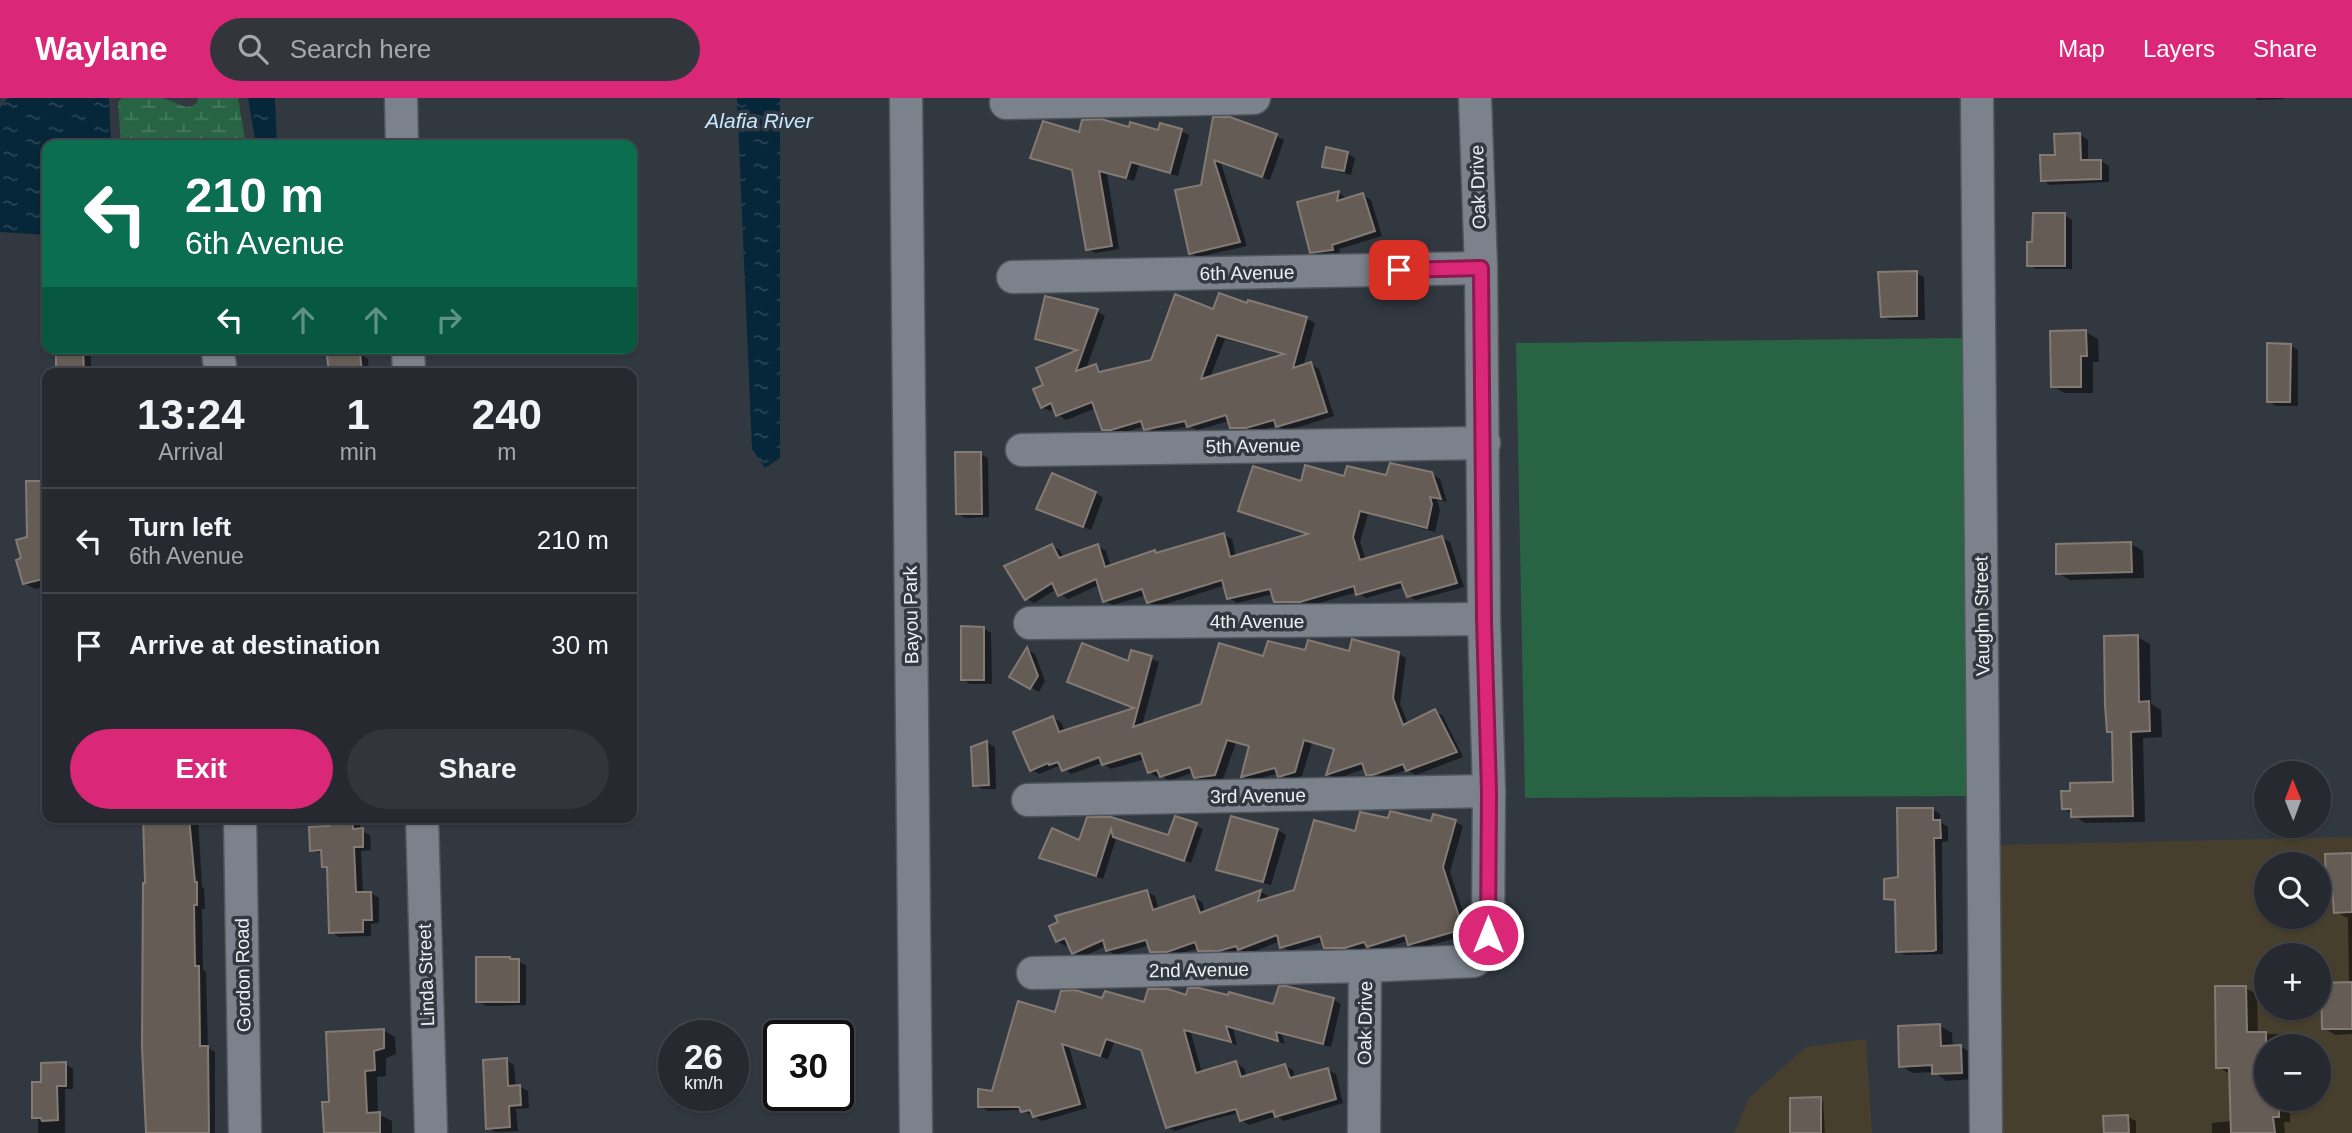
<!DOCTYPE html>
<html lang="en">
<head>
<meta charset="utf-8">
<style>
	:root { --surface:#262a30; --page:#32363c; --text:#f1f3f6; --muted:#a4a7ab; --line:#42464c; --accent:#db2777 }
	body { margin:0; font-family:Helvetica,sans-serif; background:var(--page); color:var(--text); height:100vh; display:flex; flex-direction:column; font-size:26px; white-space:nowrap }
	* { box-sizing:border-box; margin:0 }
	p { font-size:23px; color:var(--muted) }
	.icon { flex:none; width:38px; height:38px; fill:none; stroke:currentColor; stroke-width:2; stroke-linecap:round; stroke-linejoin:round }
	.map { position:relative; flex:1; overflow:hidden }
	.side { position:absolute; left:42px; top:270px; width:595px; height:455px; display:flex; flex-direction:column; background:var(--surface); border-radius:14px; box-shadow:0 2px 5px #0004,0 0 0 2px var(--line) }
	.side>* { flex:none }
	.hud { position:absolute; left:42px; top:42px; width:595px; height:214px; border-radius:14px; box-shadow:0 2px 5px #0004,0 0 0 2px var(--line); background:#0b6e4f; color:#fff; overflow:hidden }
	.needle { width:46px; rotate:359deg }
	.buttons { position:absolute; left:2254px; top:663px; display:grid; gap:14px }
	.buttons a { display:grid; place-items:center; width:77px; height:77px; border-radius:50%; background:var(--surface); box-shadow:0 2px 5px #0004,0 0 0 2px var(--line); font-size:35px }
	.speed { position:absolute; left:658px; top:922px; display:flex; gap:14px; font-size:35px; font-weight:700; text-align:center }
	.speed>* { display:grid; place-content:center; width:91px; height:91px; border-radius:50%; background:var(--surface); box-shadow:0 2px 5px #0004,0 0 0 2px var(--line); line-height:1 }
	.speed small { font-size:18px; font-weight:400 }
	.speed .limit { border:4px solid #111; border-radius:10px; background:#fff; color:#111 }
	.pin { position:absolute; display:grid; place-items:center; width:60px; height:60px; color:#fff; margin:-30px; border-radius:14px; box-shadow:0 4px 10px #0006 }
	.me { position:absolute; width:77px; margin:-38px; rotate:0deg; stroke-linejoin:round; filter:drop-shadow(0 0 5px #0008) }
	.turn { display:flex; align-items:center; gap:24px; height:147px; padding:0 28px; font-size:32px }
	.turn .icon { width:91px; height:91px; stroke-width:2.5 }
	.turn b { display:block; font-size:49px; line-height:60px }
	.lanes { display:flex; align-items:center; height:66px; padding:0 28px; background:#0003; justify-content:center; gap:35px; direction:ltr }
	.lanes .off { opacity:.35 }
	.eta { display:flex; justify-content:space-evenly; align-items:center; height:119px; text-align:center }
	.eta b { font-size:42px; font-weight:600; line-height:49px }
	.action { display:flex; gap:14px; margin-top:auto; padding:14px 28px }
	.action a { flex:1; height:80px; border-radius:42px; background:var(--accent); color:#fff; font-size:28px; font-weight:600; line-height:80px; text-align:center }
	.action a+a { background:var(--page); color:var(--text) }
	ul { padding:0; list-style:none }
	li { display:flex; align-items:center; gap:21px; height:105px; padding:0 28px; border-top:2px solid var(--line) }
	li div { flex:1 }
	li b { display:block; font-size:26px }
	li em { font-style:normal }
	header { display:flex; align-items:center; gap:42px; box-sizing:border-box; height:98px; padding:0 35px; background:var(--accent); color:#fff }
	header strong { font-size:33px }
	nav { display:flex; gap:38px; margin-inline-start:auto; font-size:24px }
	.search { width:490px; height:63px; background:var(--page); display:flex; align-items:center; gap:18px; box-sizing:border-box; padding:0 24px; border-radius:38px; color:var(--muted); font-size:26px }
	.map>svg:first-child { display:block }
	.commercial { fill:#473f2d; fill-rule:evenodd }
	.wetland { fill:url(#wetland-marsh) }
	.park { fill:#286444 }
	.water { fill:url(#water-ripples) }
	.shadow { fill:#0007; fill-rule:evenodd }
	.building { fill:#665c56; stroke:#847a74; stroke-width:2; fill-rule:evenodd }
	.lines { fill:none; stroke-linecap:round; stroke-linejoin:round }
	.minor-casing { stroke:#51565d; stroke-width:35 }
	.minor { stroke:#7b828b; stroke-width:32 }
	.route-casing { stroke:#8e194d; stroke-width:18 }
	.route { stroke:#db2777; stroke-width:12 }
	.labels { text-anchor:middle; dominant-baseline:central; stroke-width:7; stroke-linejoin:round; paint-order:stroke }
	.street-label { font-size:19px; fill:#ecf0f5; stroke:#323840 }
	.water-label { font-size:21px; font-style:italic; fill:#c7e7fe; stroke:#323840 }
</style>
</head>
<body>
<header>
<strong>Waylane</strong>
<div class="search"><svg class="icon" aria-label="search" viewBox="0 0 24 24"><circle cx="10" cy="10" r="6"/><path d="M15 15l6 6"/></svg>Search here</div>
<nav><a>Map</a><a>Layers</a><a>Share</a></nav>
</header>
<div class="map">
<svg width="2352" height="1035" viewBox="0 0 2352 1035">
	<defs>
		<pattern id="wetland-marsh" width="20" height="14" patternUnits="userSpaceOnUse" patternTransform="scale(1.75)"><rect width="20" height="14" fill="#286444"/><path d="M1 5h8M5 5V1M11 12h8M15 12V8" fill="none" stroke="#477a60"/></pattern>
		<pattern id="water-ripples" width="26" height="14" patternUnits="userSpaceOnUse" patternTransform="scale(1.75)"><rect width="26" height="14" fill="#06263a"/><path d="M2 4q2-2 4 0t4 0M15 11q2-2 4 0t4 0" fill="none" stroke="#2a4657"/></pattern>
	</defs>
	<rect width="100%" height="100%" fill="#323840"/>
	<g class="commercial">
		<path d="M2352,739v296h-349l-5,-108 -2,-180zM2266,766h53v53h-53zM2266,858h53v52h-53zM2266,948h53v53h-53z"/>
		<polygon points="1866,941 1872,1035 1734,1035 1749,1000 1806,949"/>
	</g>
	<polygon class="wetland" points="122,0 163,0 186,9 192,8 197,5 198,0 238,0 246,47 121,47 118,4"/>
	<polygon class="park" points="1965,240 1974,698 1525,700 1516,245"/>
	<g class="water">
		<polygon points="8,0 109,0 111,47 47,47 47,137 0,134 0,10"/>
		<polygon points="248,0 275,0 277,47 256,47"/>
		<polygon points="737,0 780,0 780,360 765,370 752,351"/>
	</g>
	<g class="shadow">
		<polygon points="2255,0 2284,0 2284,1 2258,2"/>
		<polygon points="1214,21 1276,38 1284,42 1270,82 1221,65 1247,148 1198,159 1190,155"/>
		<polygon points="1130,32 1181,33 1189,37 1178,78 1139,67 1134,83 1107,75 1119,151 1096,155 1088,151 1074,74 1039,64 1032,59 1080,36"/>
		<polygon points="2080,37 2088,42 2088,63 2101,63 2109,68 2109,84 2050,87 2042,82 2056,58"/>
		<polygon points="1347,55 1355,60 1351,77 1332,72 1324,68"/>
		<polygon points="1339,95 1346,100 1346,103 1363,97 1371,102 1382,138 1339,151 1340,156 1320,158 1311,154 1299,105"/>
		<polygon points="2064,117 2072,122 2072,171 2036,171 2028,167 2034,145"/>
		<polygon points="1916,175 1924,179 1925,222 1890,222 1882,218"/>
		<path d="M1047,200l50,13 8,5 -19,53 10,-3 9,7 47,-11 62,-51 35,-6v-3l58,17 8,4 -12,44 8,-3 8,5 15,47 -48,15 -9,-5 -22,6h-16l-8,-5 -2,-6 -32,9 -8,-4 -36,7 -8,-7 -25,8h-9l-8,-5 -7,-21 -30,12 -8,-5 -3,-6 -5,2 -8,-4 3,-21 33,-35 -33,-8 -8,-5zM1225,241l61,17 -76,22z"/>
		<polygon points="2086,234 2098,241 2099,264 2093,264 2093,295 2065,295 2052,288"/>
		<polygon points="2290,247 2298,252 2298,308 2276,308 2268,303"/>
		<polygon points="57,250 91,250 91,275 58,275"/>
		<polygon points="360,256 368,261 369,275 323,275 330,273"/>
		<polygon points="980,356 988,360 989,419 965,420 957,415"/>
		<polygon points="1432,376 1440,381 1447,404 1437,402 1440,412 1435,434 1368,416 1360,444 1366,462 1442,440 1450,444 1464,489 1416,502 1408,498 1405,489 1366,500 1357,494 1309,508 1284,508 1275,503 1273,496 1237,505 1229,500 1226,487 1156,509 1148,504 1146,497 1113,507 1105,503 1099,487 1068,501 1060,496 1057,491 1034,505 1026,500 1052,448 1060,452 1064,460 1098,448 1106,453 1111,469 1155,454 1158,456 1224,437 1232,441 1236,459 1310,437 1240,412 1302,385 1346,380"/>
		<polygon points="47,382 47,488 35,491 24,485 24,462 29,441 28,383"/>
		<polygon points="1096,395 1103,400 1091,432 1039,411"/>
		<polygon points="2131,446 2143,453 2144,480 2070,482 2058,475"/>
		<polygon points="983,530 991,535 992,586 970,586 962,581"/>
		<polygon points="2137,539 2150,546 2151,606 2161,612 2162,639 2143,640 2145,724 2085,725 2063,710 2114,686 2114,636 2109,633"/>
		<polygon points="1027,552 1035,556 1045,583 1039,594 1012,579"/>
		<path d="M1132,554l27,10 -17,64 61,-21 62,-47 41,-6 92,1 8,5 -6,46 8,20 27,-13 8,5 20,41 -47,18 -9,-5 -31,9 -8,-5 -2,-6 -30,11 -8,-4 7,-25 -23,-7 -10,33 -14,4 -9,-7 -29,8 -7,-4 8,-30 -15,-4 -13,36 -19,3 -8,-5 -2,-5 -25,9 -8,-6 -4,2 -8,-5 -4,-13 -34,10 -9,-6 -31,11 -9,-7h-6l-17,7 -8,-5 22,-51 8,4 4,10 72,-23 -8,-46zM1106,654l2,4 -42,15v-4z"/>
		<polygon points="987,645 995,649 996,691 982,691 974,687"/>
		<polygon points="1932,711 1940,716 1940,724 1948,729 1948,743 1942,744 1943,856 1905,857 1897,853 1897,805 1886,800 1900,780"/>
		<polygon points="145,719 198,719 202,789 204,790 205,811 202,811 203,872 206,874 208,950 215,954 215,1035 147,1035 147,787"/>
		<polygon points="330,719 353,719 360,723 360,732 370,737 371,752 361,753 363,796 371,795 379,800 379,825 371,826 371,838 339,839 331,834 329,771 324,768 323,756 311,752 330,730"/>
		<polygon points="1176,720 1203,731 1191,765 1117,738 1103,781 1041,759 1080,745 1088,721 1169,739"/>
		<polygon points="1232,720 1278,732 1286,737 1271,787 1226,775 1218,771"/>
		<polygon points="1390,722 1432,725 1455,724 1463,728 1450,774 1470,836 1417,851 1409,846 1408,843 1375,853 1368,849 1354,854 1333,854 1325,849 1323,844 1290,853 1282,849 1280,843 1248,856 1241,852 1228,856 1208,857 1199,850 1175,857 1160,858 1152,853 1150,847 1115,857 1107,852 1106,848 1082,859 1074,855 1070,846 1065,848 1057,843 1147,794 1155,798 1159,812 1194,800 1202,804 1205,815 1261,794 1268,798 1267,802 1296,793 1356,735"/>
		<polygon points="2352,757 2352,936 2335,937 2324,930 2349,886 2348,820 2335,814 2334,791 2328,787"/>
		<polygon points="510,860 526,867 526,907 486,908 478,903 477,861"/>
		<polygon points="2245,890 2257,896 2258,936 2278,936 2289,942 2289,948 2266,948 2266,1001 2290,1001 2290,1024 2284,1024 2285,1035 2212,1035 2212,1025 2232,1023 2230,976 2218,969"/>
		<polygon points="1187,899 1275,908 1334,902 1341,906 1331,949 1282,937 1285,946 1233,931 1237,947 1191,935 1202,975 1236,965 1244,970 1247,979 1285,968 1293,972 1295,980 1328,972 1336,976 1343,1005 1284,1023 1277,1018 1249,1027 1241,1022 1239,1015 1209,1022 1175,1033 1167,1029 1143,953 1114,944 1108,961 1069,949 1087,1010 1042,1023 1022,1012 988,1013 980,1008 994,995 1057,916 1103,902 1145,906"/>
		<polygon points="1940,928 1952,935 1953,949 1960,948 1973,956 1974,981 1946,983 1934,974 1913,975 1901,968"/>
		<polygon points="383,932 395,939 396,956 386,960 386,978 377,979 378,1016 392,1023 392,1035 325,1035"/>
		<polygon points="506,962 514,967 516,989 520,989 528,993 529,1010 516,1011 518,1033 496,1034 488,1030"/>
		<polygon points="65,966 73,971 73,991 65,991 65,1035 38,1035 38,1021 34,1019 43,986"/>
		<polygon points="1820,1001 1823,1003 1825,1035 1792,1035"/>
		<polygon points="2128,1019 2136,1023 2136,1035 2106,1035"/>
	</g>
	<g class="building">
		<polygon points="1213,19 1230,19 1277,36 1262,79 1214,62 1240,144 1189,156 1175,92 1201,87"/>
		<polygon points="1101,21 1129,29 1130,24 1158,32 1160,25 1182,31 1170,75 1131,64 1126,80 1099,73 1112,148 1086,152 1072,72 1030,60 1043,23 1079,34 1082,22"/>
		<polygon points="2080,35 2081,62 2101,62 2101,81 2041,83 2040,57 2055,57 2054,36"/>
		<polygon points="1326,49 1348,54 1344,73 1322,69"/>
		<polygon points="1339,93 1337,103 1363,95 1375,133 1332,147 1333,152 1310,155 1297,104"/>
		<polygon points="2033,115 2065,115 2065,168 2027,168 2027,144 2032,144"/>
		<polygon points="1917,173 1917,218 1881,219 1878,174"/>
		<path d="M1219,195l28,10 1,-3 59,17 -14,51 18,-6 16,50 -51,15 -2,-7 -28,8h-16l-4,-13 -39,12 -2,-6 -41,9 -3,-9 -30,9h-9l-10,-28 -36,14 -5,-13 -10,5 -8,-19 10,-4 -7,-17 41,-18 -42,-11 10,-43 53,13 -22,62 20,-7 3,8 52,-12 24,-66 38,15zM1217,237l67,19 -83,25z"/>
		<polygon points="2086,232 2087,258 2081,258 2081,289 2051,289 2050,233"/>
		<polygon points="2267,245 2291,246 2290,304 2267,304"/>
		<polygon points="56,250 83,250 84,275 56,275"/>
		<polygon points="360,255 362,275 329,275 327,257"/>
		<polygon points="955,354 981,354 982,416 956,416"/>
		<polygon points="1390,365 1432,374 1441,401 1430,399 1432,406 1427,430 1360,413 1353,439 1360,462 1442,438 1457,485 1407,499 1401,484 1356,497 1354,488 1300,504 1274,504 1270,491 1227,501 1222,482 1147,505 1142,491 1103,504 1096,481 1058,498 1052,485 1025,502 1004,468 1052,446 1059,460 1098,446 1105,469 1155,452 1156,455 1224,435 1230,459 1308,436 1238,413 1253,368 1301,383 1305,367 1344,378 1347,368 1386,377"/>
		<polygon points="1052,375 1096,394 1083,429 1036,411"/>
		<polygon points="26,383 47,383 47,480 23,486 16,462 21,460 16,442 27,439"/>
		<polygon points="2131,444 2132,474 2056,476 2056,446"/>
		<polygon points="961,528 984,529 984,582 961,582"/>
		<polygon points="2138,537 2139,604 2149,603 2150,633 2131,634 2133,718 2071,719 2071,711 2062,711 2061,693 2070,693 2070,685 2113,684 2112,634 2107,634 2105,607 2104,538"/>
		<polygon points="1352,541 1399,554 1393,600 1403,627 1435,611 1457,654 1406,673 1403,666 1373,677 1366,677 1362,665 1326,677 1334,651 1304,642 1295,674 1278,679 1275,670 1241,679 1249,648 1227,642 1215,677 1194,680 1190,669 1160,679 1157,672 1148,675 1141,655 1102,667 1099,659 1062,673 1058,664 1049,667 1048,665 1030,673 1013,634 1053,618 1059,634 1134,610 1067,584 1082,545 1128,563 1131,552 1152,558 1133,629 1201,606 1219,545 1263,558 1268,543 1305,552 1308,542 1349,553"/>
		<polygon points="1027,549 1038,578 1030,591 1009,579"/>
		<polygon points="987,643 989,687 973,688 971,649"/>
		<polygon points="1897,710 1933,710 1933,722 1940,722 1941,740 1934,740 1936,852 1933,853 1896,854 1895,802 1884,801 1884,781 1898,779"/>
		<polygon points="1390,713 1431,723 1433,716 1456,722 1443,769 1463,831 1408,847 1405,837 1367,849 1364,844 1345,850 1324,850 1320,838 1280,850 1277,837 1238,852 1236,848 1219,853 1198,853 1195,844 1167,854 1150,854 1146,842 1106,853 1103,842 1072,856 1065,840 1056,844 1049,828 1058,824 1055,818 1147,792 1153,812 1194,798 1200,815 1261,792 1258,803 1294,792 1314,722 1355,733 1360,714 1388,720"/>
		<polygon points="1175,718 1197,725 1184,763 1113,739 1111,731 1096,778 1039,760 1052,730 1079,742 1087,719 1111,719 1168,737"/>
		<polygon points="1231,718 1278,731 1263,784 1216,772"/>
		<polygon points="143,719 189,719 195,784 197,784 197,807 194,807 195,868 199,868 200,948 208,948 209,1035 146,1035 142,949 143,785 145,785"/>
		<polygon points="328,719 352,719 353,731 363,730 363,749 354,749 356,794 371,794 372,822 363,822 363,834 329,835 327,769 322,769 321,752 310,753 309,729 329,728"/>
		<polygon points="2352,755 2352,814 2334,815 2332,788 2326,788 2325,756"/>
		<polygon points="476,859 510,859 510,861 519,861 519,904 476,904"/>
		<polygon points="2352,884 2352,931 2322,931 2321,885"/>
		<polygon points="1279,888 1286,888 1334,900 1323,946 1276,934 1278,943 1226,928 1231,944 1184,932 1196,975 1236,963 1241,979 1285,966 1290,980 1328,970 1336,1001 1275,1019 1273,1013 1240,1023 1236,1011 1166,1030 1141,952 1106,941 1100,958 1062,946 1080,1006 1033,1019 1030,1012 1021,1014 1019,1009 978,1009 978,991 992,993 1018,903 1055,914 1061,893 1075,892 1102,900 1105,893 1144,904 1148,891 1168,891 1186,897 1188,890 1199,890 1228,897 1229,894 1273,906"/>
		<polygon points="2215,888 2246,888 2247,934 2266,934 2266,1001 2279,1001 2279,1019 2273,1019 2275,1035 2231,1035 2229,970 2216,970"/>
		<polygon points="1940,926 1941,948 1961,947 1962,975 1932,976 1932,967 1899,969 1898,928"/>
		<polygon points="384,931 384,950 374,953 375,972 365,973 367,1015 380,1014 380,1035 324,1035 322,1004 329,1004 326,934"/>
		<polygon points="507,960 508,988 520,987 521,1007 509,1008 510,1029 486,1031 483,962"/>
		<polygon points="66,964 66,988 57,988 58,1022 42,1023 41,1020 32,1020 32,984 41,984 41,965"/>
		<polygon points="1821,999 1821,1035 1790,1035 1790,1000"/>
		<polygon points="2128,1017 2129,1035 2104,1035 2103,1018"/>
	</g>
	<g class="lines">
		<g class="minor-casing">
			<g id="minor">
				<polyline points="401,0 402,47"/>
				<polyline points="906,0 916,1035"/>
				<polyline points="1977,0 1986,1035"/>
				<polyline points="1006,5 1254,0"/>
				<polyline points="1013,179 1481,170"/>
				<polyline points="408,250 409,275"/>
				<polyline points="218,255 221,275"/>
				<polyline points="1022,352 1484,345"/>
				<polyline points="1030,525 1484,521"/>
				<polyline points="1028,702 1489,693"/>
				<polyline points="240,719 245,1035"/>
				<polyline points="422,719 431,1035"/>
				<polyline points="1033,875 1365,868 1474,863 1485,854 1488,837 1489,693 1484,521 1481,170 1475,0"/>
				<polyline points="1364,1035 1365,868"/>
			</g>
		</g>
		<use href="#minor" class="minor"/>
	</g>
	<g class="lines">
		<g class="route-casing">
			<polyline id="route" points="1399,172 1481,170 1484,521 1489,694 1488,837"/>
		</g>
		<use href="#route" class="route"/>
	</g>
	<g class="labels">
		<g class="street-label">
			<text transform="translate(1478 89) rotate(-92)">Oak Drive</text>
			<text transform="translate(1247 175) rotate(-1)">6th Avenue</text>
			<text transform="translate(1253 348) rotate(-1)">5th Avenue</text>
			<text transform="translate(911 517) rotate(-91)">Bayou Park</text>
			<text transform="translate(1982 518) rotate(-91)">Vaughn Street</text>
			<text x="1257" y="523">4th Avenue</text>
			<text transform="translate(1258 698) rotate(-1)">3rd Avenue</text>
			<text transform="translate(1199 872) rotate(-1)">2nd Avenue</text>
			<text transform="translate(243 877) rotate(-91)">Gordon Road</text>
			<text transform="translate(426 877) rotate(-92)">Linda Street</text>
			<text transform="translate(1365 925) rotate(-89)">Oak Drive</text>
		</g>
		<g class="water-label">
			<text x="759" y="22">Alafia River</text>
		</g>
	</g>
</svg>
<div class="buttons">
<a><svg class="needle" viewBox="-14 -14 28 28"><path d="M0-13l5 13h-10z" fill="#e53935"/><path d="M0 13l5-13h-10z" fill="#a4a7ab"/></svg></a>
<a><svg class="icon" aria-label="search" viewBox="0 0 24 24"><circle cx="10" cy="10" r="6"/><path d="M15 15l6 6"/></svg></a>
<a>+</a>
<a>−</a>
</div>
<div class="speed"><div>26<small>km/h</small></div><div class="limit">30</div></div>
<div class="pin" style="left:1399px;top:172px;background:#d93025"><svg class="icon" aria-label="arrive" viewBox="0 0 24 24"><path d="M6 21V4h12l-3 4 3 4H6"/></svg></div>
<svg class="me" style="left:1488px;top:837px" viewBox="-20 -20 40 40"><circle r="17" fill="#db2777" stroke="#fff" stroke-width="3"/><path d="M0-11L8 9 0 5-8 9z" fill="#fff"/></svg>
<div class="hud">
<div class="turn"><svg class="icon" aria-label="left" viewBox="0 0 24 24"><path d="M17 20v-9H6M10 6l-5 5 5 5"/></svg><div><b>210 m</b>6th Avenue</div></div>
<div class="lanes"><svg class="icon" aria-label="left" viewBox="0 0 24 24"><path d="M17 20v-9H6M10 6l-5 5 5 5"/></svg><svg class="icon off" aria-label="ahead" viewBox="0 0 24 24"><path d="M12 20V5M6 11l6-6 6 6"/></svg><svg class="icon off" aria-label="ahead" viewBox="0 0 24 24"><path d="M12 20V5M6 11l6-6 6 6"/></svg><svg class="icon off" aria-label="right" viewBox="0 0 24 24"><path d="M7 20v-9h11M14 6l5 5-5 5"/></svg></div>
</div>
<section class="side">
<div class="eta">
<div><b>13:24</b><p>Arrival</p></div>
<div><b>1</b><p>min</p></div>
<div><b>240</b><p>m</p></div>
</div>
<ul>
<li><svg class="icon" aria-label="left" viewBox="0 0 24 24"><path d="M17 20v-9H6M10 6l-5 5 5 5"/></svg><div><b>Turn left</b><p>6th Avenue</p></div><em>210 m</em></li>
<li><svg class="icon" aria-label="arrive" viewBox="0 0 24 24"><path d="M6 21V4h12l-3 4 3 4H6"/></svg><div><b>Arrive at destination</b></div><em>30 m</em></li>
</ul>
<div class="action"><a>Exit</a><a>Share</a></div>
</section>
</div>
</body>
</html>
